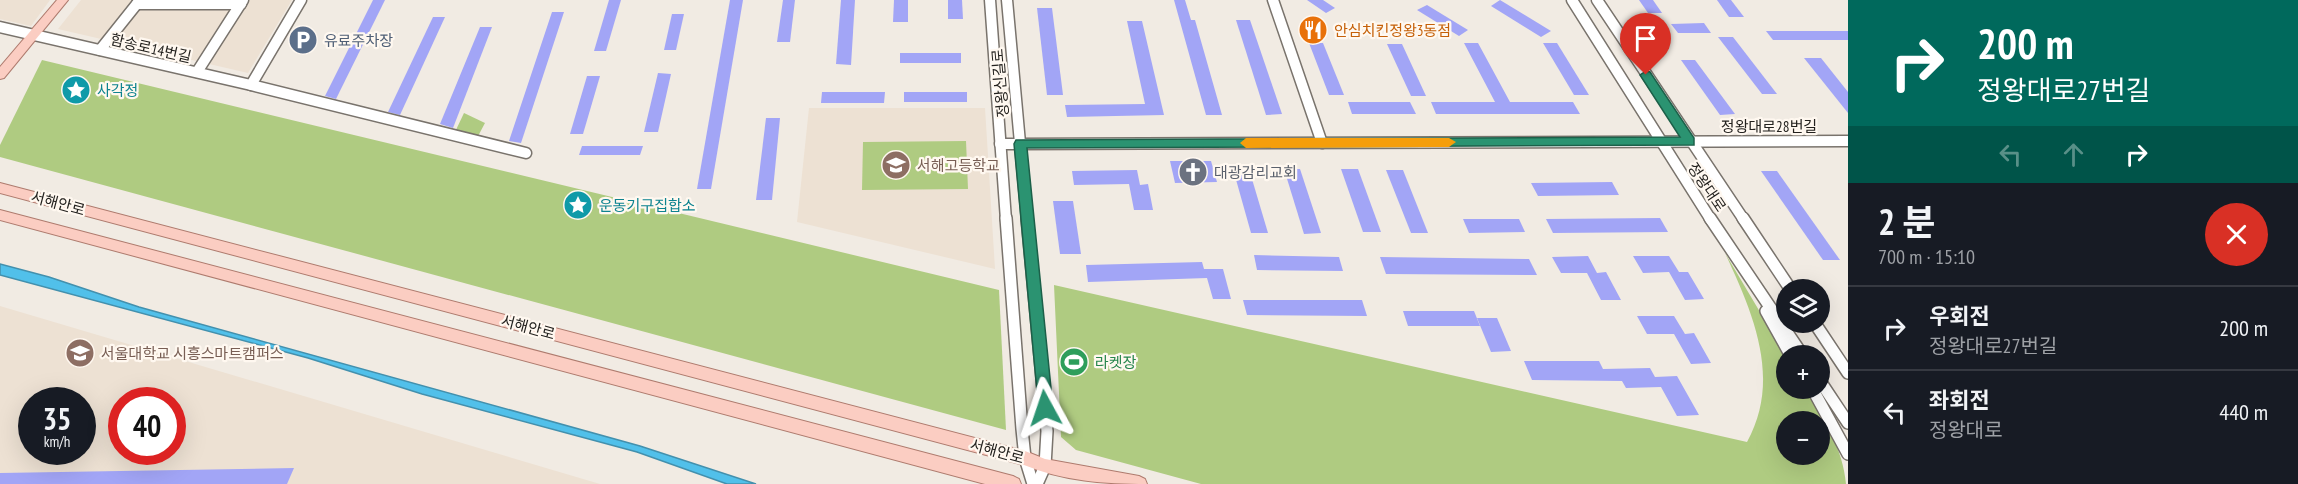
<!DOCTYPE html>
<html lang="ko">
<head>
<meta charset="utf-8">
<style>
	:root { --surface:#171b24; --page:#20242c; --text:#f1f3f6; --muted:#9ea1a6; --line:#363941 }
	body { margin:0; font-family:"PT Sans Narrow","Noto Sans KR",sans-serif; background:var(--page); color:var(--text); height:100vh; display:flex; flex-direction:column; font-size:22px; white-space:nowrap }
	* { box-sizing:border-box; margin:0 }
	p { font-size:20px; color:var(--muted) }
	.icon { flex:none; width:33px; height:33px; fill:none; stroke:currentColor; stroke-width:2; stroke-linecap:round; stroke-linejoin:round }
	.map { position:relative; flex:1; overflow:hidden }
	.panel { display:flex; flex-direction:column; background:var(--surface); width:450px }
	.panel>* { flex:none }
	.hud { background:#00695c; color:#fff; overflow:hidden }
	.buttons { position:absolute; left:1776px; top:279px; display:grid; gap:12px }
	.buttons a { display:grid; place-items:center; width:54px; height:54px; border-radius:50%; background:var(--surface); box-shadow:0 6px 24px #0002; font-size:30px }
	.speed { position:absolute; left:18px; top:387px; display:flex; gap:12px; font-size:30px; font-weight:700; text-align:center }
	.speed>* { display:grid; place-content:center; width:78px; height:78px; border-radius:50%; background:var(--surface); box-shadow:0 6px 24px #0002; line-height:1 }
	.speed small { font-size:15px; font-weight:400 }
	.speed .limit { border:9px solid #d22; background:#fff; color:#111 }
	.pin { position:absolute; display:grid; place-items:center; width:51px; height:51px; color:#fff; margin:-62px -26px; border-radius:50% 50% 50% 0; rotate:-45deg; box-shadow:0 0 6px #0007 }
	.pin .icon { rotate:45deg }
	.me { position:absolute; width:66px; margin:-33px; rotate:355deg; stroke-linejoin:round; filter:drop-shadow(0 0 4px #0008) }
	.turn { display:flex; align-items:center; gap:21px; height:126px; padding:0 30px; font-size:27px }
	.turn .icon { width:78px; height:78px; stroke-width:2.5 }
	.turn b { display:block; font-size:42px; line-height:51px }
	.lanes { display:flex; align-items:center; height:57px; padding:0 30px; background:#0003; justify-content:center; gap:30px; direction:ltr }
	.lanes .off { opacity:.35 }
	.round { display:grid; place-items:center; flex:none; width:63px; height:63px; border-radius:32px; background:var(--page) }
	.overview { display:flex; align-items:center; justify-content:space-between; height:102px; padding:0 30px }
	h1 { font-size:36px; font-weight:700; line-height:45px }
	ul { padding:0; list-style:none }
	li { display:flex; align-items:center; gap:18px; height:84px; padding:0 30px; border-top:2px solid var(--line) }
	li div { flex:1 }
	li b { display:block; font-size:22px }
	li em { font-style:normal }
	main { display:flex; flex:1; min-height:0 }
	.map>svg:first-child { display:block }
	.built { fill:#ede1d3; fill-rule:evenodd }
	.green { fill:#afcb81; fill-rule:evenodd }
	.water { fill:#51c0ea; stroke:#4390ad; stroke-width:1.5 }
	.building { fill:#a2a5f6 }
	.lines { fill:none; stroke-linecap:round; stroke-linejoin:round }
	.minor-far1-casing { stroke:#79736c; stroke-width:13 }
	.minor-casing { stroke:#79736c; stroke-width:14 }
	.major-casing { stroke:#ae7b6e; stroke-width:2 }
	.minor-far1 { stroke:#fff; stroke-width:10 }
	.minor { stroke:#fff; stroke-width:11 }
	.major { fill:#fbcdc2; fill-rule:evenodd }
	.route { fill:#2b9371; stroke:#1c6049; stroke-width:1.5 }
	.slow { fill:#f59e0b }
	.labels { text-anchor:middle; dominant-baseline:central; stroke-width:4.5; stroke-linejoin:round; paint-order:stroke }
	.food-label { font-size:15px; fill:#c56008; stroke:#fff8f0; text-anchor:start }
	.service-label { font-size:15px; fill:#4e5e75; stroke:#fff8f0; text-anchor:start }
	.street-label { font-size:15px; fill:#23211e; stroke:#fff8f0 }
	.culture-label { font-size:15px; fill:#0d838f; stroke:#fff8f0; text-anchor:start }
	.education-label { font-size:15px; fill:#785e54; stroke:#fff8f0; text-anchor:start }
	.worship-label { font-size:15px; fill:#5b616d; stroke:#fff8f0; text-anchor:start }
	.leisure-label { font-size:15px; fill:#27864d; stroke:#fff8f0; text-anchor:start }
</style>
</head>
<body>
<main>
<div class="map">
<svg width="1848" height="484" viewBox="0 0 1848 484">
	<rect width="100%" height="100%" fill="#f1ebe3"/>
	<g class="built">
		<polygon points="0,0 50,0 31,26 0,19"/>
		<polygon points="81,0 292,0 248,73 58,29"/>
		<polygon points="809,108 985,108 995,269 797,222"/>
		<path d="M0,306l600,178h-600zM32,400h50v52h-50zM122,400h50v52h-50z"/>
	</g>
	<g class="green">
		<polygon points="42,60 999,290 1006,430 0,157 0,145"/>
		<polygon points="464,113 485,123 477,138 455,132"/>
		<polygon points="966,141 968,189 862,190 863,142"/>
		<path d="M1725,253l61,103v32l21,1c17,30 36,60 39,95h-645l-125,-34 -15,-13 -7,-152 693,157c35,-63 6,-129 -22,-189zM1786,422h34v32h-34z"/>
	</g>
	<polygon class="water" points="0,264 49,277 139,307 640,446 756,484 727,484 637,452 422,394 308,358 0,275"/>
	<g class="building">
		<polygon points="373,0 385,0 336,99 325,96"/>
		<polygon points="609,0 621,0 606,51 594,51"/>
		<polygon points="730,0 743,0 711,189 697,189"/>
		<polygon points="783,0 795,0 790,42 777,42"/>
		<polygon points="841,0 855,0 851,65 836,64"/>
		<polygon points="894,0 908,0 908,22 893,22"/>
		<polygon points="948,0 962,0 963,19 948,19"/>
		<polygon points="1174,0 1185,0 1191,20 1195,20 1222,115 1206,115"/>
		<polygon points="1307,0 1323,0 1335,8 1326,13"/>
		<polygon points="1500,0 1551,31 1541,37 1491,6"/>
		<polygon points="1639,0 1653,0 1662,13 1648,13"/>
		<polygon points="1717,0 1731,0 1744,17 1729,17"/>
		<polygon points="1427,5 1468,30 1459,36 1417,10"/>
		<polygon points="1037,8 1052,8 1063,95 1047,95"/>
		<polygon points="552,12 564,12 521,143 509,141"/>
		<polygon points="672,14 684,14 676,50 664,50"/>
		<polygon points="433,17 445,17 400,115 388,112"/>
		<polygon points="1236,20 1250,20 1282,114 1266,115"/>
		<polygon points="1127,21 1142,21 1164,115 1067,117 1065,105 1145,104"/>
		<polygon points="1704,23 1711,33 1678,33 1671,24"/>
		<polygon points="480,27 492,27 453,128 440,124"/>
		<polygon points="1766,31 1848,31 1848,40 1773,40"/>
		<polygon points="1718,37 1733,37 1777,94 1762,94"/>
		<polygon points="1309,43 1323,43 1344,95 1329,95"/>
		<polygon points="1464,43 1478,43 1510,102 1573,102 1580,114 1436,114 1431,102 1495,102"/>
		<polygon points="1543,43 1557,43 1589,95 1574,95"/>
		<polygon points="1387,44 1402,44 1426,96 1411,96"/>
		<rect x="900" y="53" width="61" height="10"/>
		<polygon points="1804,58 1821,58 1848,92 1848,113"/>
		<polygon points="1681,60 1695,60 1735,114 1720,115"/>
		<polygon points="658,73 671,74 658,132 644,132"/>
		<polygon points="587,76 600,76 583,134 570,134"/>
		<polygon points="822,92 885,92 884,103 821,103"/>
		<rect x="904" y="92" width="63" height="10"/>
		<polygon points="1348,102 1410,102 1416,114 1352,114"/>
		<polygon points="766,118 780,118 772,200 756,200"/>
		<polygon points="582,146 643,146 640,155 579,155"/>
		<polygon points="1170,161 1211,161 1217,182 1175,183"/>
		<polygon points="1233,169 1249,169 1268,233 1251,233"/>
		<polygon points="1284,169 1300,169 1321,233 1304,234"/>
		<polygon points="1341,169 1358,169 1381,232 1363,232"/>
		<polygon points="1137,170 1140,185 1148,184 1153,210 1134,210 1129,184 1074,185 1072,171"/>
		<polygon points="1386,170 1403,170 1428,233 1411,233"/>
		<polygon points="1761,171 1777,171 1840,260 1823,260"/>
		<polygon points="1612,182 1619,195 1538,196 1531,183"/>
		<polygon points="1053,201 1073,201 1081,254 1060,254"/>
		<polygon points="1660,218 1668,232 1553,233 1546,219"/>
		<polygon points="1463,219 1519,219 1525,232 1469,233"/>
		<polygon points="1254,255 1339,257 1343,271 1257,270"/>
		<polygon points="1588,256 1597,273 1606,272 1621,300 1601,300 1587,273 1561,273 1552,257"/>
		<polygon points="1633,256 1669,256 1679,272 1688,272 1704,299 1685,300 1669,272 1643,273"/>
		<polygon points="1380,257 1529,259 1537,275 1386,274"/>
		<polygon points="1202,262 1204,269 1223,269 1231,299 1213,299 1207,278 1088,282 1086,265"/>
		<polygon points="1243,300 1362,300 1367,316 1247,315"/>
		<polygon points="1403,311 1474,311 1480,326 1408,326"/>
		<polygon points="1637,316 1674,316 1685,334 1694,333 1711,363 1691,364 1674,334 1647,334"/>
		<polygon points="1477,318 1497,318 1511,351 1491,352"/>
		<polygon points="1524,361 1599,361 1603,369 1650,368 1655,377 1677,376 1699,415 1677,416 1661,387 1626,388 1622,381 1532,380"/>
		<polygon points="294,468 287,484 0,484 0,473"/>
	</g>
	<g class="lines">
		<g class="minor-far1-casing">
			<g id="minor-far1">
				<polyline points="990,0 1006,220"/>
				<polyline points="1007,0 1027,220"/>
				<polyline points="1273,0 1322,143"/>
				<polyline points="1572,0 1711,220"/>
				<polyline points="1597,0 1744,220"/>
				<polyline points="137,4 241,4"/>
				<polyline points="0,27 251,85 301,0"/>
				<polyline points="100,50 140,0"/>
				<polyline points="197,72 243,0"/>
				<polyline points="251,85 526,153"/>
				<polyline points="1000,144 1848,141"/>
			</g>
		</g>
		<g class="minor-casing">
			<g id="minor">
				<polyline points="1006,218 1022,429 1025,458 1033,484"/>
				<polyline points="1027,218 1047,431 1045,466 1037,484"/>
				<polyline points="1710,218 1803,356"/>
				<polyline points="1743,218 1791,290"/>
				<polyline points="1766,311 1791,356"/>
				<polyline points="1814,322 1848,373"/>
				<polyline points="1820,381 1848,423"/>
				<polyline points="1812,388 1848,454"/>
			</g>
		</g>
		<g class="major-casing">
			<g id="major">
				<polygon points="57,0 68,0 4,78 0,79 0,67"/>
				<path d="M0,183l1025,268 20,8 94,17 6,3 2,5c-43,0 -83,-3 -123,-19l-1024,-272z"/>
				<polygon points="0,210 1013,476 1019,479 1021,484 985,484 0,220"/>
			</g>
		</g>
		<use href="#minor-far1" class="minor-far1"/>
		<use href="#minor" class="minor"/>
		<use href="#major" class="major"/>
	</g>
	<polygon class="route" points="1646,71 1650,72 1694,138 1694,145 1027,148 1053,408 1050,413 1039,413 1014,144 1016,140 1680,137 1640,75"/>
	<polygon class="slow" points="1246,138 1449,138 1456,142 1449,147 1246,148 1240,143"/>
	<defs>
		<g id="restaurant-disc" transform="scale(1.5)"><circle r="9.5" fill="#e8710a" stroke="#fff8f0"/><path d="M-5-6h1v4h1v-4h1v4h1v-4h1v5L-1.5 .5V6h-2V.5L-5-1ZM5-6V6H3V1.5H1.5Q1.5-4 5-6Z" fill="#fff"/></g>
		<g id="parking-disc" transform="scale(1.5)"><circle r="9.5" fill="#5c6f8a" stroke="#fff8f0"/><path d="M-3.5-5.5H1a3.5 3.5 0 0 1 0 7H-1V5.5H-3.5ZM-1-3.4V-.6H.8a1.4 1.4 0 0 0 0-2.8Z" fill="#fff"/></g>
		<g id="sight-disc" transform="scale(1.5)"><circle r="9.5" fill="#0f9aa8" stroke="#fff8f0"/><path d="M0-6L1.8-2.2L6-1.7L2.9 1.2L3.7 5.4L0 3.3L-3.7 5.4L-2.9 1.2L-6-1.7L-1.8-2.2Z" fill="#fff"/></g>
		<g id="school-disc" transform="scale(1.5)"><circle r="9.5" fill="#8d6e63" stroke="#fff8f0"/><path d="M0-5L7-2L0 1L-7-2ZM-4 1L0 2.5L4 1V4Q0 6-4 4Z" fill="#fff"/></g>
		<g id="church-disc" transform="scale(1.5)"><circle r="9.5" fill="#6b7280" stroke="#fff8f0"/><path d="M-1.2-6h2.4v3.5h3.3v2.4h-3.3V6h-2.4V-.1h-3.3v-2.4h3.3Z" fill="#fff"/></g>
		<g id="university-disc" transform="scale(1.5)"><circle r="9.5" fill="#8d6e63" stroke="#fff8f0"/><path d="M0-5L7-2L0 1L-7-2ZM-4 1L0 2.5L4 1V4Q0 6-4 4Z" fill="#fff"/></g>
		<g id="stadium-disc" transform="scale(1.5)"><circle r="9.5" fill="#2e9e5b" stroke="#fff8f0"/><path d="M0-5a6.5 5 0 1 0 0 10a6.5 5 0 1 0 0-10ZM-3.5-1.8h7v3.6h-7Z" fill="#fff"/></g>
	</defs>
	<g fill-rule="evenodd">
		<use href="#restaurant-disc" x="1313" y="30"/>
		<use href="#parking-disc" x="303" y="40"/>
		<use href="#sight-disc" x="76" y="90"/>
		<use href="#school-disc" x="896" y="165"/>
		<use href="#church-disc" x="1193" y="172"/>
		<use href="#sight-disc" x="578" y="205"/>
		<use href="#university-disc" x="80" y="353"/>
		<use href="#stadium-disc" x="1074" y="362"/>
	</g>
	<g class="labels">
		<g class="food-label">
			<text x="1334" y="30">안심치킨정왕3동점</text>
		</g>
		<g class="service-label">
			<text x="324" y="40">유료주차장</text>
		</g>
		<g class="street-label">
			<text transform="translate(151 48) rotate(13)">함송로14번길</text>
			<text transform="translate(1000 83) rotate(-95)">정왕신길로</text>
			<text x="1769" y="126">정왕대로28번길</text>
			<text transform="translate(1707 187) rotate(56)">정왕대로</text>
			<text transform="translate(58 203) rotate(15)">서해안로</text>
			<text transform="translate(528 327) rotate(15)">서해안로</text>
			<text transform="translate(997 451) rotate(15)">서해안로</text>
		</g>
		<g class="culture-label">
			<text x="97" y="90">사각정</text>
			<text x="599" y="205">운동기구집합소</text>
		</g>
		<g class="education-label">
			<text x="917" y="165">서해고등학교</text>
			<text x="101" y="353">서울대학교 시흥스마트캠퍼스</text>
		</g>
		<g class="worship-label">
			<text x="1214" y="172">대광감리교회</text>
		</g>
		<g class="leisure-label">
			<text x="1095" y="362">라켓장</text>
		</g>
	</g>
</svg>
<div class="buttons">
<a><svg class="icon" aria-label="layers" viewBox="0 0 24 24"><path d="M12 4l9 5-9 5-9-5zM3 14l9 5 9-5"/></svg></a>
<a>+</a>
<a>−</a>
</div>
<div class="speed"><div>35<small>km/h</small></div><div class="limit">40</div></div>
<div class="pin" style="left:1646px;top:75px;background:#d93025"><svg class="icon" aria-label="arrive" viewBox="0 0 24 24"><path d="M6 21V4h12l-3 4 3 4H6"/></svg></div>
<svg class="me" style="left:1045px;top:408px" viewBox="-20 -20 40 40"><path d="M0-17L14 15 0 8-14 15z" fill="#2b9371" stroke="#fff" stroke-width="4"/></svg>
</div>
<section class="panel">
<div class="hud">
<div class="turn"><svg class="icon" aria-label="right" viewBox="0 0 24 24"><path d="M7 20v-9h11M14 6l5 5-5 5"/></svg><div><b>200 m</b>정왕대로27번길</div></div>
<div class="lanes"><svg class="icon off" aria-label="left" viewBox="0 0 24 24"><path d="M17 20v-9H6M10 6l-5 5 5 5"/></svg><svg class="icon off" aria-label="ahead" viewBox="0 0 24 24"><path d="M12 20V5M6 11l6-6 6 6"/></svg><svg class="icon" aria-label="right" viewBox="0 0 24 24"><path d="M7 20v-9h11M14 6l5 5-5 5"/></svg></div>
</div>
<div class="overview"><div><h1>2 분</h1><p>700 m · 15:10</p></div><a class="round" style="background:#d93025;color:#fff"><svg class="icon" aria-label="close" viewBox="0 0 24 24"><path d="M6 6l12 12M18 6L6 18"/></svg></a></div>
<ul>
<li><svg class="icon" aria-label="right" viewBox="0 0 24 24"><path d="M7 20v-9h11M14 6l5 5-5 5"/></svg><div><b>우회전</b><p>정왕대로27번길</p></div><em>200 m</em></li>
<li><svg class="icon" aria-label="left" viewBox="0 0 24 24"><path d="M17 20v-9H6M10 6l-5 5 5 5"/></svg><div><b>좌회전</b><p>정왕대로</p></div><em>440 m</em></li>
</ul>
</section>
</main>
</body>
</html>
